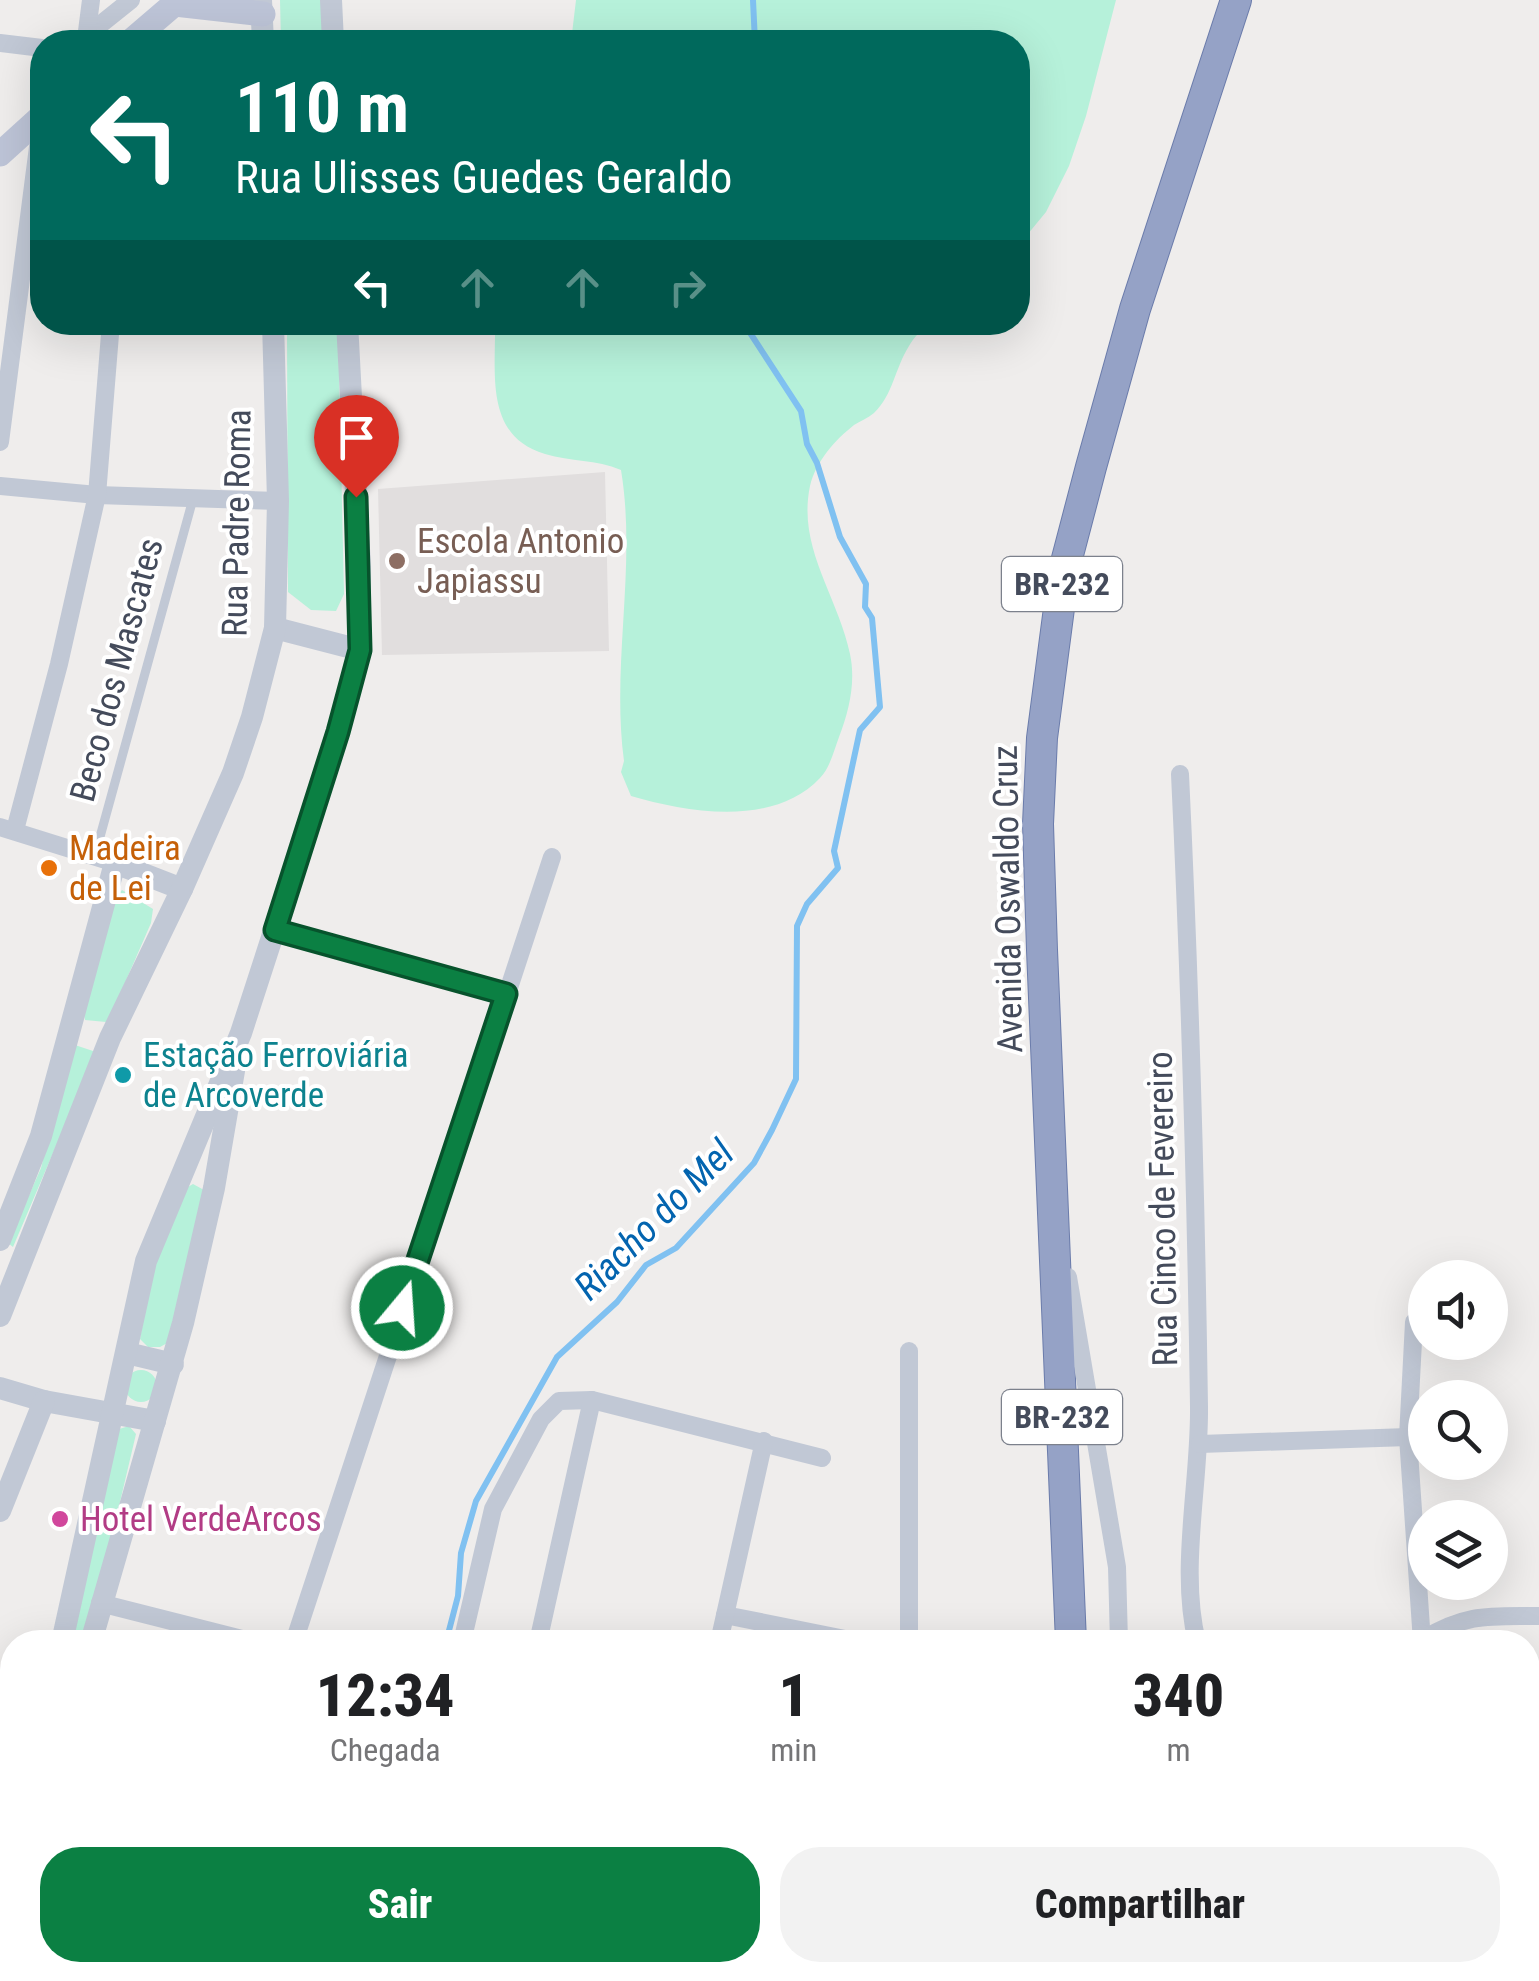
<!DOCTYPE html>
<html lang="pt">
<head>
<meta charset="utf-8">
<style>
	:root { --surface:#fff; --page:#f2f2f2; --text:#202124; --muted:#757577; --accent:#0b8043 }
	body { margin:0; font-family:"Roboto Condensed",sans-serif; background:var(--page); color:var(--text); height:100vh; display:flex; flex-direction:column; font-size:38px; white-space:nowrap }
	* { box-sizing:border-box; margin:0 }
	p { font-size:32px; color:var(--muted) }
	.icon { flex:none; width:55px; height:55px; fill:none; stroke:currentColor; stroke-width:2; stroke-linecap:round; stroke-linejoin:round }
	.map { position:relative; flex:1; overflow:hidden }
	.drawer { position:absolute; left:0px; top:1630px; width:1540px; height:352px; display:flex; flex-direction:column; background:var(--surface); border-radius:40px 40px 0 0; box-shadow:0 10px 40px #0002 }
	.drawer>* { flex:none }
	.hud { position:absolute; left:30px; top:30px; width:1000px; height:305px; border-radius:40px; box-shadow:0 10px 40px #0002; background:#00695c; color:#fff; overflow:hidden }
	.fabs { position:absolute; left:1408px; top:1260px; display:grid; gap:20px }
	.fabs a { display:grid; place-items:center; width:100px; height:100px; border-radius:50%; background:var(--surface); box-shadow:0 10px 40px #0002; font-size:50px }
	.pin { position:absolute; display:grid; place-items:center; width:85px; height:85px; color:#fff; margin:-102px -42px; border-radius:50% 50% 50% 0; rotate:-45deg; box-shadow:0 0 10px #0007 }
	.pin .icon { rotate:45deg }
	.me { position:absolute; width:110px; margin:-55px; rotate:18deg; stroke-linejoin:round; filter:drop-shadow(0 0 8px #0008) }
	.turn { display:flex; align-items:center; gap:35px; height:210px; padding:0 40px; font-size:45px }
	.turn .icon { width:130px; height:130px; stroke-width:2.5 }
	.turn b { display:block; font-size:70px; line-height:85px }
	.lanes { display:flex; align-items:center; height:95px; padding:0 40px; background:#0003; justify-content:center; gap:50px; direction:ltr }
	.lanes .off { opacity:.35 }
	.eta { display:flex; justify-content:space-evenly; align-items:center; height:170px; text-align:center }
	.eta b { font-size:60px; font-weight:800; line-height:70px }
	.cta { display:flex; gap:20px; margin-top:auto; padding:20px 40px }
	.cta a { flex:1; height:115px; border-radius:40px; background:var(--accent); color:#fff; font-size:40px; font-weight:800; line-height:115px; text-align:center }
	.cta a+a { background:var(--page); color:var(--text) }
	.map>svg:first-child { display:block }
	.education { fill:#e1dede }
	.green { fill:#b6f1da }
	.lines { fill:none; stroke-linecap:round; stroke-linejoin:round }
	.stream { stroke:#80c1f1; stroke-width:6 }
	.trunk-casing { stroke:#6b7cab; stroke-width:32 }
	.service { stroke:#c1c8d5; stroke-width:9 }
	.minor { stroke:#c1c8d5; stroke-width:18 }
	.tertiary { stroke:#c1c8d5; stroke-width:22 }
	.secondary { stroke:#bdc4d7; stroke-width:25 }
	.trunk { stroke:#95a2c6; stroke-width:30 }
	.route-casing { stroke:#07532c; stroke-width:25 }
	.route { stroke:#0b8043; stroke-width:18 }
	.education-dot { fill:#8d6e63; stroke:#fff; stroke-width:4 }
	.food-dot { fill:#e8710a; stroke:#fff; stroke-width:4 }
	.culture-dot { fill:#0f9aa8; stroke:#fff; stroke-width:4 }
	.hotel-dot { fill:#d1479c; stroke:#fff; stroke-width:4 }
	.labels { text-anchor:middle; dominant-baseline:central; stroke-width:8; stroke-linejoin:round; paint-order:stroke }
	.shield { fill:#fff; stroke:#7c818c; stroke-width:2.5 }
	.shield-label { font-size:32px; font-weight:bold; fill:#444b5b }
	.street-label { font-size:35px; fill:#444b5b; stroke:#fff }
	.education-label { font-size:35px; fill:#785e54; stroke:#fff; text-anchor:start }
	.food-label { font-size:35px; fill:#c56008; stroke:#fff; text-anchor:start }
	.culture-label { font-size:35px; fill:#0d838f; stroke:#fff; text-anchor:start }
	.hotel-label { font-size:35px; fill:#b23c85; stroke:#fff; text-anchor:start }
	.water-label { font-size:38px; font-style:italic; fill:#0364af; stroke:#fff }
</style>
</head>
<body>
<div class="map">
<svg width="1539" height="1981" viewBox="0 0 1539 1981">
	<rect width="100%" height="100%" fill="#efedec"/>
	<polygon class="education" points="605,472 609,651 382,655 378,489"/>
	<g class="green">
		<polygon points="280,0 322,0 323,42 281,42"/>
		<polygon points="576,0 1116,0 1086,116 1069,166 1046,212 1018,246 1018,42 571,42"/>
		<polygon points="287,323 338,323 344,594 336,611 311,610 288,592"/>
		<path d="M495,323h434c-7,7 -15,14 -20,23 -14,22 -16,49 -35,67 -6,5 -14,8 -20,12 -19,15 -38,36 -44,61 -13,62 28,110 40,168 6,28 -1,57 -11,83 -5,13 -9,31 -19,41 -46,49 -131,35 -189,18l-10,-24 3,-11c-13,-97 13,-195 -3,-291 -25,-11 -50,-8 -76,-16 -61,-18 -49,-81 -50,-131z"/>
		<polygon points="122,890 153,909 151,923 111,1015 106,1022 85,1020 83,1010 113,900"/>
		<polygon points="72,1044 96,1052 13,1247 8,1243 41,1168"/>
		<polygon points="193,1184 204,1190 171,1341 160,1347 148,1347 140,1339 152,1269 181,1191"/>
		<circle cx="141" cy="1386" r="16"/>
		<polygon points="129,1426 136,1434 87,1642 69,1642 116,1430"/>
	</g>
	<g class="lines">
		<g class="stream">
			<polyline points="753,0 755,42"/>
			<polyline points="446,1642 458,1596 461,1553 476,1501 557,1357 617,1302 646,1265 676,1248 754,1163 772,1130 796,1079 797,926 807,904 838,868 834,851 860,730 880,707 872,618 865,607 866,584 840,537 817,463 807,444 801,411 743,322"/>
			<polyline points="377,1981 380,1970"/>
		</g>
		<g class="trunk-casing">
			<g id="trunk">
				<polyline points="1071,1642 1042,950 1038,824 1042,738 1064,570 1091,467 1135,309 1236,0"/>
				<polyline points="1083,1970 1083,1981"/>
			</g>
		</g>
		<polyline class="service" points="95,855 193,499"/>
		<g class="minor">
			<polyline points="86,36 131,0"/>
			<polyline points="86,39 91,0"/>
			<polyline points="0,43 42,48"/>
			<polyline points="0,442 42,116"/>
			<polyline points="0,486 97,495 278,501"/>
			<path d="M1180,774c10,211 16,422 19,633 1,75 -20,163 -2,235"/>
			<polyline points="0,827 115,863"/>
			<polyline points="15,830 59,664 97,495 111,322"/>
			<polyline points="275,931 506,994"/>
			<polyline points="1068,1277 1117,1567 1119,1642"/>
			<polyline points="1414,1322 1408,1437 1422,1642"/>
			<polyline points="909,1351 909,1642"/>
			<polyline points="1200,1444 1408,1437"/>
			<polyline points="100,1603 254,1642"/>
			<polyline points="725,1615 860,1642"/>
			<path d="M1422,1640c44,-27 67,-24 117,-24"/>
			<polyline points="294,1642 552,857"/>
			<polyline points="462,1642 493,1509 541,1419 559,1401 592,1400 822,1458"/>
			<polyline points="538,1642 592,1400"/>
			<polyline points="719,1642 764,1441"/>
			<polyline points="1528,1833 1539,1835"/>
			<polyline points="1528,1954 1539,1957"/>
			<polyline points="15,1970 80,1981"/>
			<polyline points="1007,1970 1007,1981"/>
			<polyline points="1134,1970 1135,1981"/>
			<polyline points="223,1981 225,1970"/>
			<polyline points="361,1981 363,1970"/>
			<polyline points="398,1981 400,1970"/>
			<polyline points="483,1981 484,1970"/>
			<polyline points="648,1981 650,1970"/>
			<polyline points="840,1981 841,1970"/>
			<polyline points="962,1981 962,1970"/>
			<polyline points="1477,1981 1480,1970"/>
		</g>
		<g class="tertiary">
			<polyline points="261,0 263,42"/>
			<polyline points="331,0 333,42"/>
			<polyline points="275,628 360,650"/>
			<polyline points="0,1240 41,1136 115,863 182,889"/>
			<polyline points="0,1316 110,1038 182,889 233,773 252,717 275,628 278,501 273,322"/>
			<polyline points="127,1353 173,1364"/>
			<polyline points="0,1388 44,1401 155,1421"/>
			<polyline points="0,1511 44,1401"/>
			<polyline points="62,1642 146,1261 241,1033 339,731 360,650 360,567 347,322"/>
			<polyline points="91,1642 183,1323 214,1188 234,1071"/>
			<polyline points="0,1926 12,1868"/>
			<polyline points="10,1981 13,1970"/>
		</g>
		<g class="secondary">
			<polyline points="175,4 263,14"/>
			<polyline points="130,42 179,0"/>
			<polyline points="0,154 42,116"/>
		</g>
		<use href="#trunk" class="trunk"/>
	</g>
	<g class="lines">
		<g class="route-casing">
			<polyline id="route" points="356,497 360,650 338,732 275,930 506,994 402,1308"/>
		</g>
		<use href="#route" class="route"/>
	</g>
	<circle class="education-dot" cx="397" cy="561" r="10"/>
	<circle class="food-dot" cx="49" cy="868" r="10"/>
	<circle class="culture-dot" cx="123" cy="1075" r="10"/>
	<circle class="hotel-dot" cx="60" cy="1519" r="10"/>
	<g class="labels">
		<g class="shield">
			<rect x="1002" y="557" width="120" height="54" rx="8"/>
			<rect x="1002" y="1390" width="120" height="54" rx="8"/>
		</g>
		<g class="shield-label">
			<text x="1062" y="584">BR-232</text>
			<text x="1062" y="1417">BR-232</text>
		</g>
		<g class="street-label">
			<text transform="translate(237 523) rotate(-89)">Rua Padre Roma</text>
			<text transform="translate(117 670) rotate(-75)">Beco dos Mascates</text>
			<text transform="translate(1008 899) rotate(-91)">Avenida Oswaldo Cruz</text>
			<text transform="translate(1163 1209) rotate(-91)">Rua Cinco de Fevereiro</text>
		</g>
		<g class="education-label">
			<text x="417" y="541">Escola Antonio<tspan x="417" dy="40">Japiassu</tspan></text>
		</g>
		<g class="food-label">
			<text x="69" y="848">Madeira<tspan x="69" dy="40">de Lei</tspan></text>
		</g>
		<g class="culture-label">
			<text x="143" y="1055">Estação Ferroviária<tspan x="143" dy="40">de Arcoverde</tspan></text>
		</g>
		<g class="hotel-label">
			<text x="80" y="1519">Hotel VerdeArcos</text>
		</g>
		<g class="water-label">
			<text transform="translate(654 1220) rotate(-45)">Riacho do Mel</text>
		</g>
	</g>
</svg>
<div class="fabs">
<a><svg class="icon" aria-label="sound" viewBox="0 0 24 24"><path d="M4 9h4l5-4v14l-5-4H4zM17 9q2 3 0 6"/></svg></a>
<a><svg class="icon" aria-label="search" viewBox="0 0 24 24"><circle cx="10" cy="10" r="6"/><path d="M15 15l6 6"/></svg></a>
<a><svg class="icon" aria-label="layers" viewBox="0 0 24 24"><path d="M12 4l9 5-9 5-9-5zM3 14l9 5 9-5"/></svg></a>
</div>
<div class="pin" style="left:356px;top:497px;background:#d93025"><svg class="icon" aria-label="arrive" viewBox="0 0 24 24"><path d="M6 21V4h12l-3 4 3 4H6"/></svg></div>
<svg class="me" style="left:402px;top:1308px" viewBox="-20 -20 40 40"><circle r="17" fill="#0b8043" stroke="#fff" stroke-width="3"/><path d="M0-11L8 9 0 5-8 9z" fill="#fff"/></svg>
<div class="hud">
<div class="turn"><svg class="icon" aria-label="left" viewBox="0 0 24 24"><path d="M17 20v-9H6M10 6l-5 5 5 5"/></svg><div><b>110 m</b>Rua Ulisses Guedes Geraldo</div></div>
<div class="lanes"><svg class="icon" aria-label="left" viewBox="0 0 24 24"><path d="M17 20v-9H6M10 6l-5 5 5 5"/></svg><svg class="icon off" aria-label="ahead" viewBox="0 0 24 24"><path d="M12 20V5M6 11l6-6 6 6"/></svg><svg class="icon off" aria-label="ahead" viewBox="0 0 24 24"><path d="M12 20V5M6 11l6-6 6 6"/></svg><svg class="icon off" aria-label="right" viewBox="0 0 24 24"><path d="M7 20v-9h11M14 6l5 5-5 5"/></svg></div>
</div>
<section class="drawer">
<div class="eta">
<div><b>12:34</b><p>Chegada</p></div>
<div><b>1</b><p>min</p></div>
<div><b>340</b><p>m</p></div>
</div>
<div class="cta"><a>Sair</a><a>Compartilhar</a></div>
</section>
</div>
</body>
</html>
